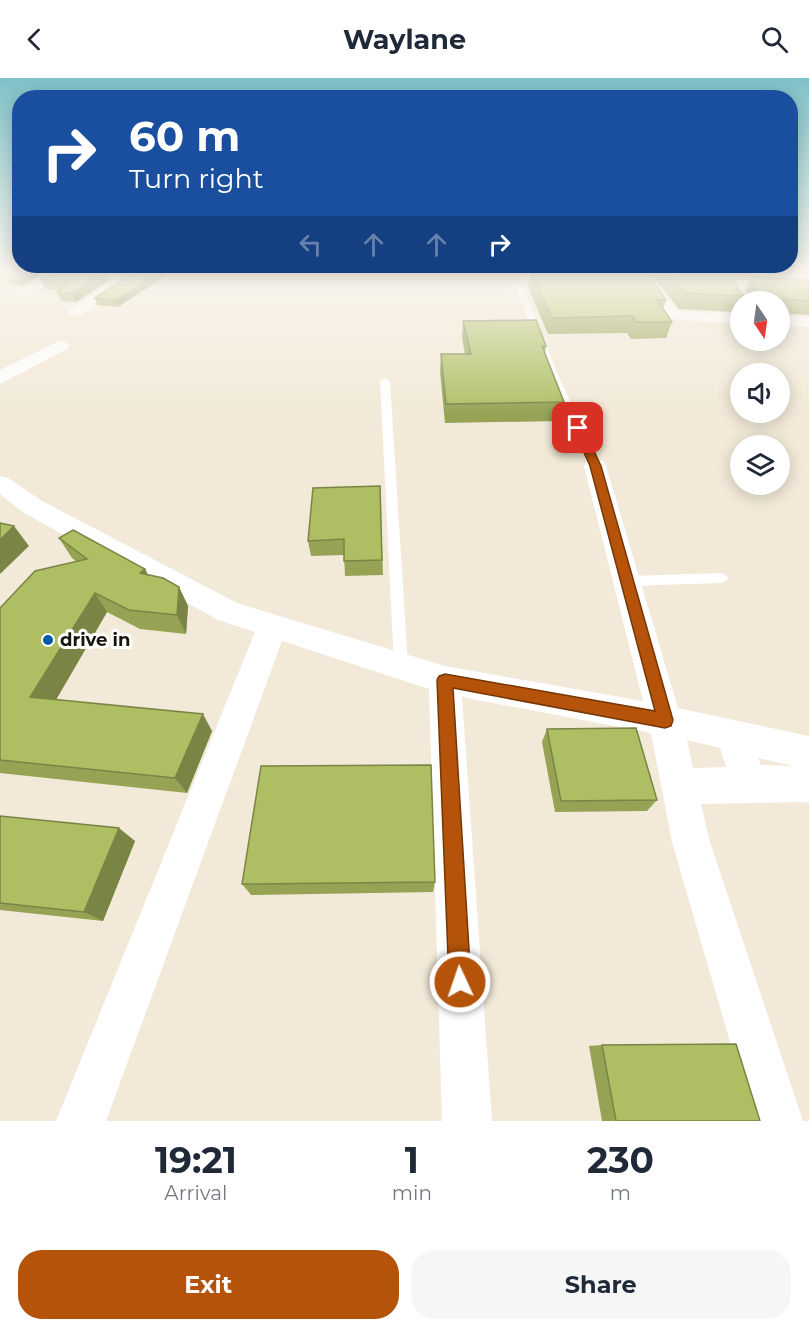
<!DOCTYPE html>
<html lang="en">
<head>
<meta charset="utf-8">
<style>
	:root { --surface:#fff; --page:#f6f6f7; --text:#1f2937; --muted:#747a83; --accent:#b45309 }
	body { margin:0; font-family:Montserrat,sans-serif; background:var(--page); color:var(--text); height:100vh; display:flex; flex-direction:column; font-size:22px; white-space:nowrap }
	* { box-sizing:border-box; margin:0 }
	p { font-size:20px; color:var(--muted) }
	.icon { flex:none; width:33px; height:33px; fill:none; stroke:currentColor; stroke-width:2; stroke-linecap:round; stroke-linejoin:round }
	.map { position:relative; height:1043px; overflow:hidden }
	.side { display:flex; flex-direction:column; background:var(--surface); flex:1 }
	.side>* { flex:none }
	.hud { position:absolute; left:12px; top:12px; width:786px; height:183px; border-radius:24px; box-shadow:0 3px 15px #0003; background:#1a4fa0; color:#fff; overflow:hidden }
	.needle { width:39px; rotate:167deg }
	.fabs { position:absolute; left:730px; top:213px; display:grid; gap:12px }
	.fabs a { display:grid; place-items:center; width:60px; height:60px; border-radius:50%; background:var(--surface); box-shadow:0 3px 15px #0003; font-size:30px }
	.pin { position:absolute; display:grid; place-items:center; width:51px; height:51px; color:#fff; margin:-26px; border-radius:12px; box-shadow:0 3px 9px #0006 }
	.me { position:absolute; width:66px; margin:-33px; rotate:357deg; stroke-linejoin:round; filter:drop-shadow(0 0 4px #0008) }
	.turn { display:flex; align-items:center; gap:21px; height:126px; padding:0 18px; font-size:27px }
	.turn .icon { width:78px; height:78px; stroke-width:2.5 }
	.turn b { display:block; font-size:42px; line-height:51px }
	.lanes { display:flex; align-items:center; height:57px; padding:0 18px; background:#0003; justify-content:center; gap:30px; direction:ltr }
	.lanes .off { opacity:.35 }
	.eta { display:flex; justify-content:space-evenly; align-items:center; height:102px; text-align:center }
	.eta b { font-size:36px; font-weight:700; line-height:42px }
	.cta { display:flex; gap:12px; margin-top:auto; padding:12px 18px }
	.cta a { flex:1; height:69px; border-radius:24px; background:var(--accent); color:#fff; font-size:24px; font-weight:700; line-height:69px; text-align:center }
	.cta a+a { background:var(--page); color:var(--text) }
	header { display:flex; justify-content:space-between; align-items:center; height:78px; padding:0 18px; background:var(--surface); font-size:27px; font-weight:700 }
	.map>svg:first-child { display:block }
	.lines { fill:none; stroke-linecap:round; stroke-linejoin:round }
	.lane { fill:#fff; fill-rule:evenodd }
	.street { fill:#fff; fill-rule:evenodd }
	.wall { fill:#96a355 }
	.shaded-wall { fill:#7a8545 }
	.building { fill:#aebe63; stroke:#7a8545; stroke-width:1.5 }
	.route { fill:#b45309; stroke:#753606; stroke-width:1.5 }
	.poi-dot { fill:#005aa8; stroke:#fff; stroke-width:2 }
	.labels { text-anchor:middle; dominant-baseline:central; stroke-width:6; stroke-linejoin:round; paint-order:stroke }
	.poi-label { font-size:18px; font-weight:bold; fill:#18150f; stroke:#fff; text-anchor:start }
</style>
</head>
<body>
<header><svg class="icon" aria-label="back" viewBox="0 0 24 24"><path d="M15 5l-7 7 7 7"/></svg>Waylane<svg class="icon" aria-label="search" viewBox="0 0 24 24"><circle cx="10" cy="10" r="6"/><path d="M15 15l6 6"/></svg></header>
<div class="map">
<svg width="809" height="1043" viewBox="0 0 809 1043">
	<rect width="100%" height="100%" fill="#f2e9d8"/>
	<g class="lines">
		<g class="lane">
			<polygon points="534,192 541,192 526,208 526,216 556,292 600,388 599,390 595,391 590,388 548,292 518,216 518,208"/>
			<polygon points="385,300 390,303 408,588 406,592 401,594 396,592 394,588 380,303"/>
			<polygon points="722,495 729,500 722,505 629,508 622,503 629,498"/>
		</g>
		<g class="street">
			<polygon points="54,192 72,192 26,218 16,218 13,215"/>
			<polygon points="128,192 144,192 82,237 70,237 68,234 70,231"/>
			<polygon points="631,192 645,192 678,233 741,236 741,246 668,241 662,237"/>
			<path d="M732,192h59l-2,3c-13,3 -48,6 -57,-3z"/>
			<polygon points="780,238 809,239 809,249 780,248"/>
			<polygon points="61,262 70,267 67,271 0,306 0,292"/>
			<path d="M595,381l8,2 3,5 72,242 131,28v66l-108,2 9,38 93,279h-50l-81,-279 -21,-109 -189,-36 30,424h-50l-13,-432 -147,-48 -176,480h-50l199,-489 -37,-12 -194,-107 -24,-19v-18l8,2 34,23 195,102 208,63 198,35 -59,-235 3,-5zM687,662l33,8 6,19 -33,1zM758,680l36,8 -33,-1z"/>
		</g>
	</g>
	<g class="wall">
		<polygon points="23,192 21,208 10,207 7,200"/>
		<polygon points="137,192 118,229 97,227 95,220"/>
		<polygon points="648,192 728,192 738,212 744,218 737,234 679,231"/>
		<polygon points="104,194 108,203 76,224 61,223 57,214 59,212 45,211 41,202"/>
		<polygon points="531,194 666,222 663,230 672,244 666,260 631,261 627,255 548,256 528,209"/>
		<polygon points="752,198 809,202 809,237 780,235 780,224 744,224 748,216 746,211"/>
		<polygon points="463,243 546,268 545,275 564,324 560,343 445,345 440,294 441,276 465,276 462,260"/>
		<polygon points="380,408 383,497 345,498 344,477 311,478 308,463"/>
		<polygon points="59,460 145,491 148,497 179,509 188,528 186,556 140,551 107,534 56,622 212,653 187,715 0,695 0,530 77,484 72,480"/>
		<polygon points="547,651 657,722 647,733 555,734 542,664"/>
		<polygon points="0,738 135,763 103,843 0,832"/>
		<polygon points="435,804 433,814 251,817 242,806"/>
		<polygon points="602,967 760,1043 602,1043 589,968"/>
	</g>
	<g class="shaded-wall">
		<polygon points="36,192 50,192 21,208 18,201"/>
		<polygon points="164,192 175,192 118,229 115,223"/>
		<polygon points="104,194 108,203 76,224 72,215"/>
		<polygon points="14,448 29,468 0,496 0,462"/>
		<polygon points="145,491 155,510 140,495"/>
		<polygon points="179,509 188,528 186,556 177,537"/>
		<polygon points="95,515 107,534 47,637 30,619"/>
		<polygon points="203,636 212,653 187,715 175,700"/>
		<polygon points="119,750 135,763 103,843 84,834"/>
	</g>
	<g class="building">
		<polygon points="23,192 36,192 18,201 7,200"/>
		<polygon points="61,192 81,192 104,194 72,215 57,214 71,205 41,202"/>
		<polygon points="137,192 164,192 115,223 95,220"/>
		<polygon points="532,192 645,192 666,222 657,222 672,244 636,244 632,238 552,240 531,194"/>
		<polygon points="665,192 728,192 729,195 732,195 738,212 744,218 685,215"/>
		<polygon points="752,198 809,202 809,223 749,219 749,213 756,210"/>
		<polygon points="536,242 546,268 542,268 564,324 446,326 441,276 471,276 463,243"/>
		<polygon points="380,408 382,482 344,483 344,461 308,463 313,410"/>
		<polygon points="0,445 14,448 0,462"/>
		<polygon points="73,452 145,491 140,495 163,500 179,509 177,537 129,532 95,515 30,619 203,636 175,700 0,682 0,530 35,493 87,481 59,460"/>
		<polygon points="636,650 657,722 561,723 547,651"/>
		<polygon points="431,687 435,804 242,806 261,688"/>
		<polygon points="0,738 119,750 84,834 0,825"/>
		<polygon points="736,966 760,1043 616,1043 602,967"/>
	</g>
	<linearGradient id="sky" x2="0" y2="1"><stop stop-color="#7fc1c8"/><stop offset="0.57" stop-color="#f9f5ed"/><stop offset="1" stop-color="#f9f5ed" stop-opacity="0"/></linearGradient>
	<rect width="809" height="338" fill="url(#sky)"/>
	<polygon class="route" points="574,348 583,350 601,388 673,642 671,648 665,650 453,610 471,904 467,911 460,915 452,911 449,904 437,602 439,598 445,596 655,633 590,388 573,350"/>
	<circle class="poi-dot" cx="48" cy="562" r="6"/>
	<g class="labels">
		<g class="poi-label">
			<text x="60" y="562">drive in</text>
		</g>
	</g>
</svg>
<div class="fabs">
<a><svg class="needle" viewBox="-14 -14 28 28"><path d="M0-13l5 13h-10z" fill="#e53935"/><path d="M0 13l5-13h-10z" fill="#747a83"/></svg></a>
<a><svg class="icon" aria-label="sound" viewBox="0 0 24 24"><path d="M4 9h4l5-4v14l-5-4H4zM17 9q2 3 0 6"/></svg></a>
<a><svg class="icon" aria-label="layers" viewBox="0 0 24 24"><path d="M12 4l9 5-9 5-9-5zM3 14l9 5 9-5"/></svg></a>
</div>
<div class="pin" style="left:578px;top:350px;background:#d93025"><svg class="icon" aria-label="arrive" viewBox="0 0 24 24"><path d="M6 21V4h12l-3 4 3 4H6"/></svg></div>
<svg class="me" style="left:460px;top:904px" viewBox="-20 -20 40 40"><circle r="17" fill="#b45309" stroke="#fff" stroke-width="3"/><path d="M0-11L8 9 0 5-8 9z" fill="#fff"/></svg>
<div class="hud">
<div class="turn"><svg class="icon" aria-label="right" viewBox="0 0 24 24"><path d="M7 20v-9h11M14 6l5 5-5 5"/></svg><div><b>60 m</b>Turn right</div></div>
<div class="lanes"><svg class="icon off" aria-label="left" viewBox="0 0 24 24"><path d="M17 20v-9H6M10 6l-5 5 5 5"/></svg><svg class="icon off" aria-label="ahead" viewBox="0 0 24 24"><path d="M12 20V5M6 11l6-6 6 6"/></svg><svg class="icon off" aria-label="ahead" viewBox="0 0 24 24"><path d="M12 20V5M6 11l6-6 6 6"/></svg><svg class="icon" aria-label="right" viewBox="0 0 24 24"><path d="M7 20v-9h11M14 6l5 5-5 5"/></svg></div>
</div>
</div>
<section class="side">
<div class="eta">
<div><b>19:21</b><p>Arrival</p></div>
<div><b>1</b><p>min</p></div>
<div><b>230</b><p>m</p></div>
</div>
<div class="cta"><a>Exit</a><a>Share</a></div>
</section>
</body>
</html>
